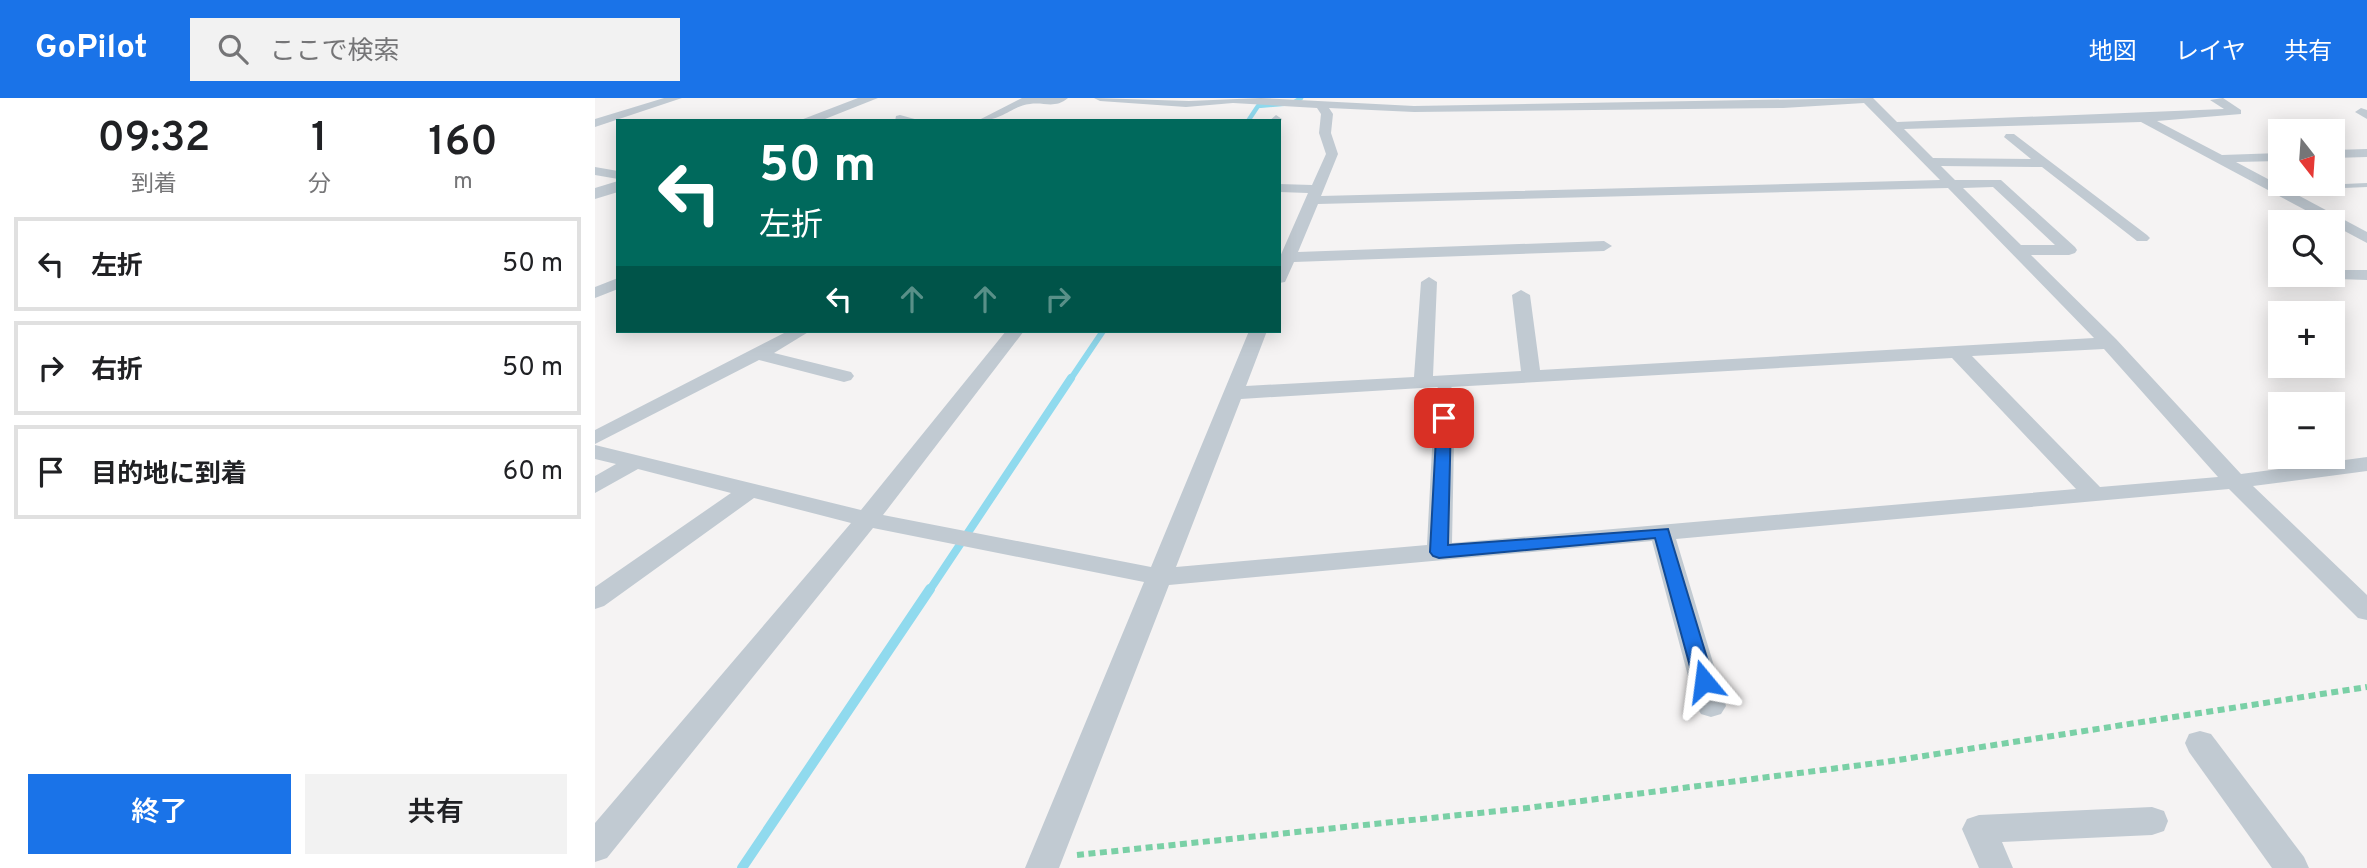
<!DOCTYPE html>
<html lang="ja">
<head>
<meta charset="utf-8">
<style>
	:root { --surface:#fff; --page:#f2f2f2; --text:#202124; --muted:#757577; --line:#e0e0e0; --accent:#1a73e8 }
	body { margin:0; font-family:Overpass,"Noto Sans JP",sans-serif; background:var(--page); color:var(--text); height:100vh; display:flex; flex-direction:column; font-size:26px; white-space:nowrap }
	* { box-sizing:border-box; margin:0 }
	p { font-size:23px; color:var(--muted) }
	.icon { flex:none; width:38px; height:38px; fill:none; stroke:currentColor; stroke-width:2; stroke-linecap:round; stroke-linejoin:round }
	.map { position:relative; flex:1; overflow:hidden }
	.drawer { display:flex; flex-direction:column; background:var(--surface); width:595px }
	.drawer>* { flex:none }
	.banner { position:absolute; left:21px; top:21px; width:665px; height:214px; border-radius:0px; box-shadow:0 4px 18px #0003; background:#00695c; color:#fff; overflow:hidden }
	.needle { width:46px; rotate:163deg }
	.controls { position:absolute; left:1673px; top:21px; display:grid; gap:14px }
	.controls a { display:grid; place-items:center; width:77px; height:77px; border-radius:0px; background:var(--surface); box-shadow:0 4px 18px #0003; font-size:35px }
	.pin { position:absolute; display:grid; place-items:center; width:60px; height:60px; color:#fff; margin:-30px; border-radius:14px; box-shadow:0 4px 10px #0006 }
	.me { position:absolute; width:77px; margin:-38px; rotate:344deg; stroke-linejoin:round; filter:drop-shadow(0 0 5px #0008) }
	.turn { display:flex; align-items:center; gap:24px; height:147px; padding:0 28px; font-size:32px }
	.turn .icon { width:91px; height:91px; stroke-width:2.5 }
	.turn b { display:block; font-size:49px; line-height:60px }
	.lanes { display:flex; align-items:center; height:66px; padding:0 28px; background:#0003; justify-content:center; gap:35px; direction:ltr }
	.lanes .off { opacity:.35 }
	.eta { display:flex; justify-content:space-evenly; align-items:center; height:119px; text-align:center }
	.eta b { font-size:42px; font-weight:600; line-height:49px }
	.primary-button { display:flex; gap:14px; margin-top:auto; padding:14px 28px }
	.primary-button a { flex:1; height:80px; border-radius:0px; background:var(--accent); color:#fff; font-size:28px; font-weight:600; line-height:80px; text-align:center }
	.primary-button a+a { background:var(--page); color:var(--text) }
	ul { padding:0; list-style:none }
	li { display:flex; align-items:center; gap:21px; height:94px; margin:0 14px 10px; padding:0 14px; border:4px solid var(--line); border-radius:0px }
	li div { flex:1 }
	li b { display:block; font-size:26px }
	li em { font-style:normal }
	header { display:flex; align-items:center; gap:42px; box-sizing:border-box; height:98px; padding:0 35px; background:var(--accent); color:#fff }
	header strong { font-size:33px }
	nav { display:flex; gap:38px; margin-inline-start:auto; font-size:24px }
	.search { width:490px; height:63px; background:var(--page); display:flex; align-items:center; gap:18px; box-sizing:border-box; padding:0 24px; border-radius:0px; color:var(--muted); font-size:26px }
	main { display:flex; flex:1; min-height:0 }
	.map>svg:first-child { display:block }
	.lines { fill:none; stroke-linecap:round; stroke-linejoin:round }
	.stream-far3 { stroke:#90daee; stroke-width:4.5 }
	.stream-far2 { stroke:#90daee; stroke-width:6 }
	.stream-far1 { stroke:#90daee; stroke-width:8 }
	.stream { stroke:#90daee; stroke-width:10 }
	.path { stroke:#7ad0a6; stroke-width:6; stroke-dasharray:7 4.5; stroke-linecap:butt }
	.service { fill:#c1cad2; fill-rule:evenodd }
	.minor { fill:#c1cad2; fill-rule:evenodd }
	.tertiary { fill:#c1cad2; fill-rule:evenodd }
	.route { fill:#1a73e8; stroke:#114b97; stroke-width:2 }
</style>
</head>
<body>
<header>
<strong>GoPilot</strong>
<div class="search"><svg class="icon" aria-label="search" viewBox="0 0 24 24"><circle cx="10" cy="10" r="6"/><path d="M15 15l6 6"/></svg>ここで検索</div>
<nav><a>地図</a><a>レイヤ</a><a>共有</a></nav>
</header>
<main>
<section class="drawer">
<div class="eta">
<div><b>09:32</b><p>到着</p></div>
<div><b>1</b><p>分</p></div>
<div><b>160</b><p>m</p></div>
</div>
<ul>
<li><svg class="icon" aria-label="left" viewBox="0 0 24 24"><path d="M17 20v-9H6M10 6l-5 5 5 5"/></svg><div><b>左折</b></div><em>50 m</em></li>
<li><svg class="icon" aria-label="right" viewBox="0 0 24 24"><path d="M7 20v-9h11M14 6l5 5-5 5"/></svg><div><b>右折</b></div><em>50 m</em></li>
<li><svg class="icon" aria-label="arrive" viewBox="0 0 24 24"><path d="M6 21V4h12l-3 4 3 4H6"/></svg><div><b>目的地に到着</b></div><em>60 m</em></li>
</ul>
<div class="primary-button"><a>終了</a><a>共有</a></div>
</section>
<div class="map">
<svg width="1772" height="770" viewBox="0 0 1772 770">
	<rect width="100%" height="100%" fill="#f5f3f3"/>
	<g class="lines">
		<polyline class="stream-far3" points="653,23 663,8 698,5 706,0"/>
		<polyline class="stream-far2" points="475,282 508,233"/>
		<polyline class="stream-far1" points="334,493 476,280"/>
		<polyline class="stream" points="147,770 335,491"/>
		<polyline class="path" points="482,757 932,710 1290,664 1772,589"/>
		<polygon class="service" points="1772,85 1772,89 1679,93 1675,91 1679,89"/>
		<g class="minor">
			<polygon points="69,0 87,0 0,29 0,21"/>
			<path d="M427,0h46c-13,11 -23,4 -38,6 -19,2 -27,17 -53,17z"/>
			<path d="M499,0l95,3 72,-3 153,8 459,-8 24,24 327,-13 -14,-9 13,-2 18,12v4l-84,7 65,34 58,-2v8l-44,1 131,70v11l-226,-121 -237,7 29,29 98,1 -27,-22 2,-3h8l133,101 3,3 -3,3h-10l-95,-74 -101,-1 14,14h46l74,67 2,3 -2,3 -6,2h-38l85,84 125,135 126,-17v14l-114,15 114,109v25l-9,-2 -129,-129 -553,50 50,167 -5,8 -10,3 -10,-3 -5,-8 -44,-165 -483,44 -110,283h-34l119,-286 -271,-54 -266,330 -12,4v-39l256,-300 -97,-25 -150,108 -9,3v-22l136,-94 -93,-24 -43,24v-17l21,-12 -21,-5v-14l266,65 145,-179h18l-141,184 268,52 98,-236h18l-21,55 168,-9 7,-95 8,-5 8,5 -4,94 88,-5 -9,-76 9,-5 9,5 10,75 554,-32 -146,-150 -630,16 -20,48 306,-11 8,5 -8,5 -310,11 -9,20 -6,1v-24l29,-66 -29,-1v-8l33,1 14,-31 -7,-21 2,-19 -4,-6 -84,-5 -47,4 -86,-6zM1269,5l76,77 -619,16 17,-42 -7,-21 2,-19 -4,-6 85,4 369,-4zM1398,89l62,58h-34l-58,-57zM1509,251l114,128 -118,10 -128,-131zM1357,260l124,131 -624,54 3,-152 -4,-4zM843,289l-3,4 -8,154 -251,22 65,-168z"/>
			<polygon points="1766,10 1772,12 1772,21 1760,14"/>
			<polygon points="305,17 327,23 300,23 301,18"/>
			<polygon points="681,17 687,21 684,26 684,23 674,23"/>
			<polygon points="1772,51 1772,59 1738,60 1738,52"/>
			<polygon points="0,69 23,73 23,81 0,77"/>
			<polygon points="1749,172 1772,172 1772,182 1743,181 1741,177"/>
			<polygon points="23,180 23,191 0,200 0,189"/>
			<polygon points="193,233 215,233 179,255 256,274 259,278 256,282 249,284 164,262 0,346 0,332"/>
			<polygon points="1605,633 1616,636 1709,759 1714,770 1677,770 1594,654 1590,645 1594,636"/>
			<polygon points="1557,709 1569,713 1573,723 1569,733 1557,737 1407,744 1418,770 1384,770 1367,731 1372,721 1384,717"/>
		</g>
		<g class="tertiary">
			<polygon points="263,0 283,0 225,23 203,23"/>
			<polygon points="23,83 23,94 0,101 0,90"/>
		</g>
	</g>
	<polygon class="route" points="849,316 856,320 853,447 1073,431 1119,583 1116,588 1109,590 1102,588 1099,583 1060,440 844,460 838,458 835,454 842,320"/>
</svg>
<div class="controls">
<a><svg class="needle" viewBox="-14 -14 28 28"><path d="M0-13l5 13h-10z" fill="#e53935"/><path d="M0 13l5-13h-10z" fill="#757577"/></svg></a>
<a><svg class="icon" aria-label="search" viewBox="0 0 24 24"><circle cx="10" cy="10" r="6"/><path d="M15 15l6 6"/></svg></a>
<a>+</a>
<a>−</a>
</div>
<div class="pin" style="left:849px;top:320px;background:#d93025"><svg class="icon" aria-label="arrive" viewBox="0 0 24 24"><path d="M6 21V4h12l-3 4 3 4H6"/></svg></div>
<svg class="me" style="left:1109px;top:583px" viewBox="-20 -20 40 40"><path d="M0-17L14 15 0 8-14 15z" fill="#1a73e8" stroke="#fff" stroke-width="4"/></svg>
<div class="banner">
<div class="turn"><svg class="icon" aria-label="left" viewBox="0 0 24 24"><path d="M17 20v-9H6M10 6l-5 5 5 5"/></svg><div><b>50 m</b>左折</div></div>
<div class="lanes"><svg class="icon" aria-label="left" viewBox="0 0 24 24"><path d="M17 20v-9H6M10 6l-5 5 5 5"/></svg><svg class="icon off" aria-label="ahead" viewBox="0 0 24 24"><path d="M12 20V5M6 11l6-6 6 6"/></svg><svg class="icon off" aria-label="ahead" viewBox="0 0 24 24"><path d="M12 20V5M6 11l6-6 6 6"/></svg><svg class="icon off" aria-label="right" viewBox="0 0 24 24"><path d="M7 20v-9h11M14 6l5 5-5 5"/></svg></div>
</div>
</div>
</main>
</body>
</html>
